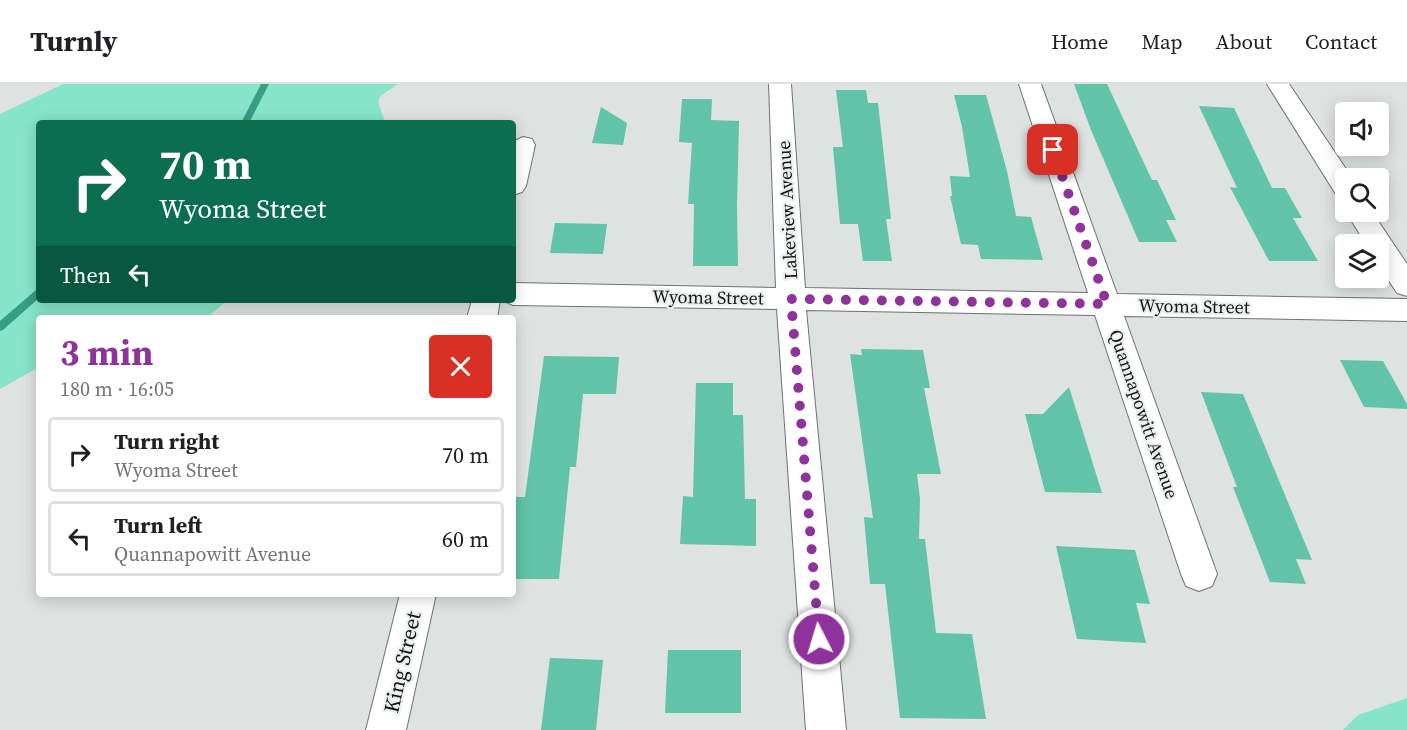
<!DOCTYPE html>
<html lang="en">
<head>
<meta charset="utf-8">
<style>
	:root { --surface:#fff; --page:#f6f6f6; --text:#202124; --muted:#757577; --line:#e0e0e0; --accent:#8f329c }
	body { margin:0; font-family:"Source Serif 4",serif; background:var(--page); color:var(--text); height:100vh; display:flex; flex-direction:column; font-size:22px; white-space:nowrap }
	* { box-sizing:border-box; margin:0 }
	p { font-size:20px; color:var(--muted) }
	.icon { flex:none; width:33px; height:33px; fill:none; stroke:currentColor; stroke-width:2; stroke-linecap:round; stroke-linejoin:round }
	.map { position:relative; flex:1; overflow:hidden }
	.panel { position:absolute; left:36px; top:231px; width:480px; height:282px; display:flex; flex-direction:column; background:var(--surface); border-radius:6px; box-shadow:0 3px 15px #0003 }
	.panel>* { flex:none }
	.hud { position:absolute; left:36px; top:36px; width:480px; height:183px; border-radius:6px; box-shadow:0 3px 15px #0003; background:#0b6e4f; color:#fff; overflow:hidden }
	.fabs { position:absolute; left:1335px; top:18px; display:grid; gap:12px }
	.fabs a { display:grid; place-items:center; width:54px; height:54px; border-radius:6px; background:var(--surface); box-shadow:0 3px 15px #0003; font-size:30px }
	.pin { position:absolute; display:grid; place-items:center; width:51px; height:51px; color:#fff; margin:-26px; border-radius:12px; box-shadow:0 3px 9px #0006 }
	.me { position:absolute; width:66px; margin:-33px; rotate:355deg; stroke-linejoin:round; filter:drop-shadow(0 0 4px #0008) }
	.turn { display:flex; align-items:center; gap:21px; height:126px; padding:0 24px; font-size:27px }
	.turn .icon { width:78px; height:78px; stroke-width:2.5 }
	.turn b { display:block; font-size:42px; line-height:51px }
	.then { display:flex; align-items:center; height:57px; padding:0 24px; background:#0003; gap:12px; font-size:22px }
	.round { display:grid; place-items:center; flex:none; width:63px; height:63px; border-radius:6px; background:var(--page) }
	.summary { display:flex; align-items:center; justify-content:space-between; height:102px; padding:0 24px }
	h1 { font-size:36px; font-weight:700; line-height:45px; color:var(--accent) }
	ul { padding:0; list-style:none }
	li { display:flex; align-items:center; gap:18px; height:75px; margin:0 12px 9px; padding:0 12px; border:3px solid var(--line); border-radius:6px }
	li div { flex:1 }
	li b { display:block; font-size:22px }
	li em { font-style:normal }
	header { display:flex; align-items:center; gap:36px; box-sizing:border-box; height:84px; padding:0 30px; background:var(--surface); border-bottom:2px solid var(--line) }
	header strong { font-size:28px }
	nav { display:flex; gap:33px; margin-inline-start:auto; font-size:21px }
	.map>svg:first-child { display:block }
	.green { fill:#86e5c9 }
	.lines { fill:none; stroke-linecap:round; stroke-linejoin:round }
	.stream { fill:#379d83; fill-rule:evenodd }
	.building { fill:#61c3a7 }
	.minor-casing { stroke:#6e7270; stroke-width:2 }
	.minor { fill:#fff; fill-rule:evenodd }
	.route { stroke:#8f329c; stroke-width:10; stroke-dasharray:0 18 }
	.labels { text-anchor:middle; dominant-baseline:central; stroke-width:4.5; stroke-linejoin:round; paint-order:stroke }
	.street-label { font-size:18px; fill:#141514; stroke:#ebf0ee }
	.near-street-label { font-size:21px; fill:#141514; stroke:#ebf0ee }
</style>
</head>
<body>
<header>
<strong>Turnly</strong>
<nav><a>Home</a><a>Map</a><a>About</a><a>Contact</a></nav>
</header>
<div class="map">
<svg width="1407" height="646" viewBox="0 0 1407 646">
	<rect width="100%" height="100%" fill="#dee2e1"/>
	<g class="green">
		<path d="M63,0h335c-26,18 -21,11 -13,39h-346v177h189l-22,18h-167v49l-39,22v-275z"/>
		<polygon points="1407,614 1407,646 1343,646 1358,631"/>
	</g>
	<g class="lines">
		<g class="stream">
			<polygon points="261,0 269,0 249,39 241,39"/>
			<polygon points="39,205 39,214 3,246 0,247 0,237 36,206"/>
		</g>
	</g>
	<g class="building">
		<polygon points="1074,0 1107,0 1152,96 1157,96 1176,136 1166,136 1177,158 1139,158 1091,46"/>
		<polygon points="836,6 866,6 868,19 878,19 891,135 886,135 892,177 863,177 858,140 840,140 833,63 843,63"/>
		<polygon points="954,11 986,11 1007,87 1016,132 1031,133 1043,176 981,175 978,161 961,160 950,112 952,112 950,92 970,93 962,43"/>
		<polygon points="682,15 712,15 711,36 739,37 737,122 738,182 693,182 694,120 688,120 692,59 679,58"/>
		<polygon points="1199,22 1234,24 1272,104 1285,104 1302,134 1293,134 1318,177 1269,177 1230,103 1237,104"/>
		<polygon points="601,23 627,39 623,61 592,59"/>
		<polygon points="555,139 607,140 603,170 550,169"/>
		<polygon points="861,265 923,266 930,304 924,304 941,390 917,390 920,415 919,455 925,455 936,549 972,550 986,635 900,634 885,500 870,500 864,433 873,434 850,270 862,271"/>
		<polygon points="544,272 619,273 616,310 583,310 576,383 570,383 559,495 513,495 513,413 525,413"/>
		<polygon points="1340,276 1383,277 1407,320 1407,325 1364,323"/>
		<polygon points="696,299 733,299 733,331 743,331 745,415 756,415 756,462 680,460 683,412 693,413"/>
		<polygon points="1069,303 1102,409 1045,408 1025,330 1043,330"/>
		<polygon points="1201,308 1243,310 1312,476 1296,475 1306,500 1270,498 1233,403 1237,403"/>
		<polygon points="1056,462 1135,466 1150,520 1136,519 1146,559 1077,555"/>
		<polygon points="668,566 741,566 741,629 665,629"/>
		<polygon points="550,574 603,576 596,646 541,646"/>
	</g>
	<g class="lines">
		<g class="minor-casing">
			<g id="minor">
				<polygon points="769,0 791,0 805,204 1088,209 1019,0 1041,0 1117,210 1407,215 1407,237 1124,232 1217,490 1212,502 1199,507 1186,502 1181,490 1095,231 806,226 846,646 806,646 777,225 513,221 502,216 513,216 513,199 776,204"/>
				<polygon points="1267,0 1289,0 1352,94 1346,94 1346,115 1337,112"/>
				<polygon points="523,53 532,55 535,61 526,102 522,108 513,111 513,58"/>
				<polygon points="1346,128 1372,128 1407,180 1407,212 1397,209 1378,180 1378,160 1366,160"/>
				<polygon points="472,216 500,216 497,234 467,234"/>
				<polygon points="400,510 436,510 406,646 366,646"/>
			</g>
		</g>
		<use href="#minor" class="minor"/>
	</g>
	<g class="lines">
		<polyline class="route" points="819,555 791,215 1107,220 1053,66"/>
	</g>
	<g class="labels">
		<g class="street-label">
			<text transform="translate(787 126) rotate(-93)">Lakeview Avenue</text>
			<text transform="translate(708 213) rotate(1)">Wyoma Street</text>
			<text transform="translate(1194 222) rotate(1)">Wyoma Street</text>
			<text transform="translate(1144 330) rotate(71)">Quannapowitt Avenue</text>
		</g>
		<g class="near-street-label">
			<text transform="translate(402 578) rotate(-77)">King Street</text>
		</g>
	</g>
</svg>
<div class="fabs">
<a><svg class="icon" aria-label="sound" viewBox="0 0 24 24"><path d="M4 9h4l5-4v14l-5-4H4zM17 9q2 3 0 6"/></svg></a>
<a><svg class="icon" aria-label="search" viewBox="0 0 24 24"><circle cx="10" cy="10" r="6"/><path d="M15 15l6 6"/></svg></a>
<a><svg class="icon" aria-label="layers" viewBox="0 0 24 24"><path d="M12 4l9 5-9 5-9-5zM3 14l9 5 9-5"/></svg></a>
</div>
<div class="pin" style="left:1053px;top:66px;background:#d93025"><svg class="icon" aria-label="arrive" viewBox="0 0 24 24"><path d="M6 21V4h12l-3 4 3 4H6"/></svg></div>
<svg class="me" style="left:819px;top:555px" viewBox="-20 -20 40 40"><circle r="17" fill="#8f329c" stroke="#fff" stroke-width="3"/><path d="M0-11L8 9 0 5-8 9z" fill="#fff"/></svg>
<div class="hud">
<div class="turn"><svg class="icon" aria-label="right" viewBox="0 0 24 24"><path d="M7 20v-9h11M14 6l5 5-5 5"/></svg><div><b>70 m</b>Wyoma Street</div></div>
<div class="then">Then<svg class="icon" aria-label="left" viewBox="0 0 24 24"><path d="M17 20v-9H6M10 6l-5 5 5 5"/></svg></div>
</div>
<section class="panel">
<div class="summary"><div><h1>3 min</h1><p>180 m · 16:05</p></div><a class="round" style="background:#d93025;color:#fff"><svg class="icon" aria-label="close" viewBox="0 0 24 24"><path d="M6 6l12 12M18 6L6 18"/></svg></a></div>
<ul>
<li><svg class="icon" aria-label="right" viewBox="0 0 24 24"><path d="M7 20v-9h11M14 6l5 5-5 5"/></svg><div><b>Turn right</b><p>Wyoma Street</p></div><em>70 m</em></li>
<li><svg class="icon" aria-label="left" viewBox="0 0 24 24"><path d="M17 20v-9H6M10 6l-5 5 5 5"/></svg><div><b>Turn left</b><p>Quannapowitt Avenue</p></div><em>60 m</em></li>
</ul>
</section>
</div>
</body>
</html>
